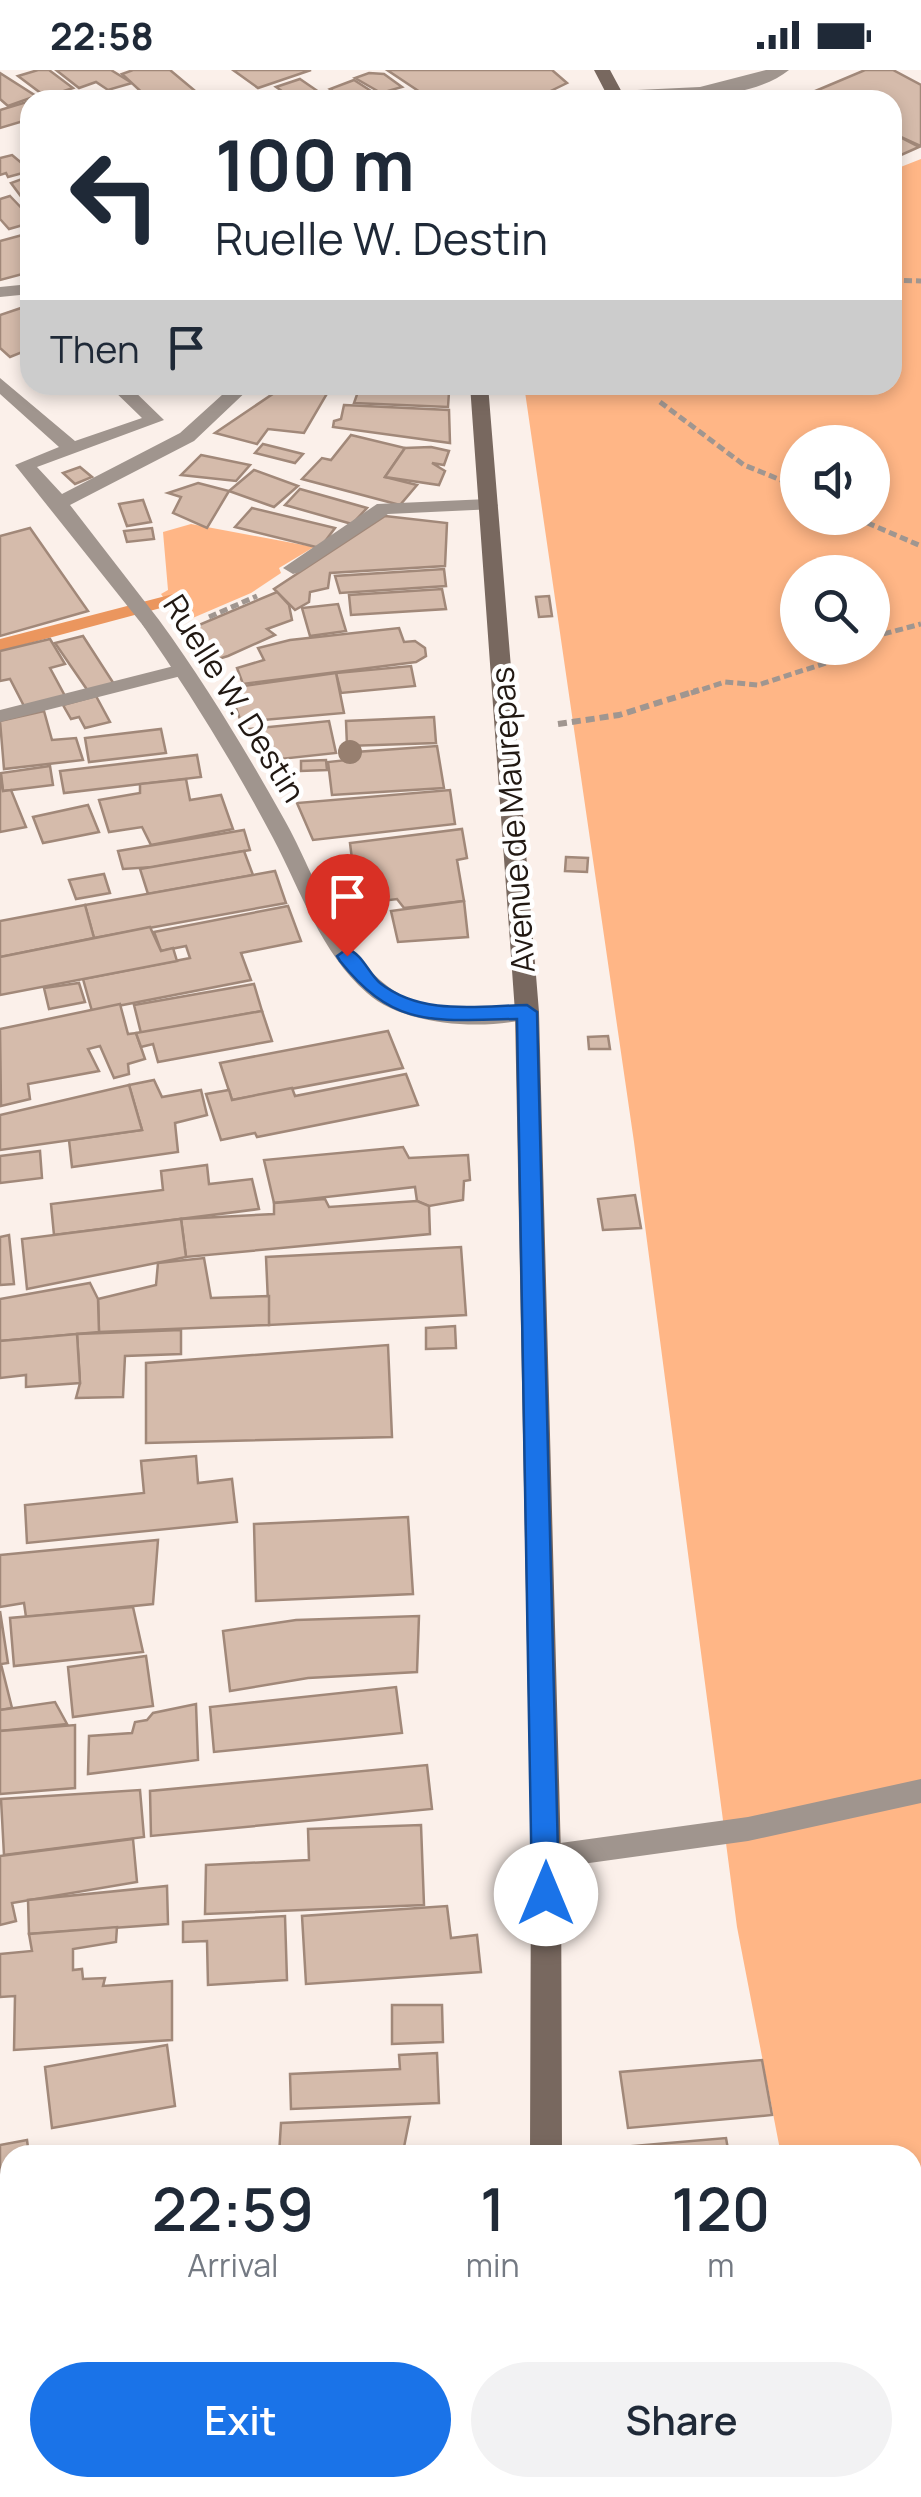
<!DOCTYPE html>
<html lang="en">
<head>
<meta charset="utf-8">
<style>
	:root { --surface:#fff; --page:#f2f2f3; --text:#1f2937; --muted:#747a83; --accent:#1a73e8 }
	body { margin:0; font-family:Manrope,sans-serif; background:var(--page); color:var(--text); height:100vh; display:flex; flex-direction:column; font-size:38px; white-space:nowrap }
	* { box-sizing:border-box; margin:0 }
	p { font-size:32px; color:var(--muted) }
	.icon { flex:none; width:55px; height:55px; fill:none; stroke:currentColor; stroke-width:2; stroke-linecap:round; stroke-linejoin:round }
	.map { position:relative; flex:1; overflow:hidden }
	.side { position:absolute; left:0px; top:2075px; width:922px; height:352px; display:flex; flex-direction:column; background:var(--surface); border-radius:30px 30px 0 0; box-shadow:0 5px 15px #0003 }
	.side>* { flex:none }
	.hud { position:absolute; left:20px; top:20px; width:882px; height:305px; border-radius:30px; box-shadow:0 5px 15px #0003; background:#fff; color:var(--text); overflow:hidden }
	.controls { position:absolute; left:780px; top:355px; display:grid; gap:20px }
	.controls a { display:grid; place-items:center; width:110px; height:110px; border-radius:50%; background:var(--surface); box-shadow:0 5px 15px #0003; font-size:50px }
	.pin { position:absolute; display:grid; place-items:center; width:85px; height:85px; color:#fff; margin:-102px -42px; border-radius:50% 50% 50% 0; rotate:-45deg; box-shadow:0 0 10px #0007 }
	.pin .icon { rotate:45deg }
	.me { position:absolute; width:110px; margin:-55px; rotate:0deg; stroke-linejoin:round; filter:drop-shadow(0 0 8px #0008) }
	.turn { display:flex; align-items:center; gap:35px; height:210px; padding:0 30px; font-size:45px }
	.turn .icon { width:130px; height:130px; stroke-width:2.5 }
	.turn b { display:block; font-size:70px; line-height:85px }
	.then { display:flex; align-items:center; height:95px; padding:0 30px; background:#0003; gap:20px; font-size:38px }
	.eta { display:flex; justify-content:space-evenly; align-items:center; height:170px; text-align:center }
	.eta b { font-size:60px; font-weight:600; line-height:70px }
	.action { display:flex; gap:20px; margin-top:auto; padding:20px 30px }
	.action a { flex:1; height:115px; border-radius:60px; background:var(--accent); color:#fff; font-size:40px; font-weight:600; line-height:115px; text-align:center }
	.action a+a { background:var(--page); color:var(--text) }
	.status { display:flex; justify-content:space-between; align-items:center; height:70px; padding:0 50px; background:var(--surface); direction:ltr }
	.status svg { height:28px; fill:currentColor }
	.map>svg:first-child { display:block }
	.green { fill:#ffb686; fill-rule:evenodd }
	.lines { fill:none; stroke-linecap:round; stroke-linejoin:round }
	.stream { fill:#eb965e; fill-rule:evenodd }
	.building { fill:#d5bbab; stroke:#a18879; stroke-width:2.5 }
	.path-far1 { stroke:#a09690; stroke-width:5; stroke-dasharray:8 4; stroke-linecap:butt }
	.path { stroke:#a09690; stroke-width:6; stroke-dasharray:9 5; stroke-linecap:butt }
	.lane { fill:#a0958e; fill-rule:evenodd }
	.street { fill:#a0958e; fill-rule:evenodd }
	.secondary { fill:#78685f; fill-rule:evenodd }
	.tree { fill:#977f6f }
	.route { fill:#1a73e8; stroke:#114b97; stroke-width:2.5 }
	.labels { text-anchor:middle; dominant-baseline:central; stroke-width:9; stroke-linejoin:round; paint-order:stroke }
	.street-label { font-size:32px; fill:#211812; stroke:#fff }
</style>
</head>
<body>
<div class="status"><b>22:58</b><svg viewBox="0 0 49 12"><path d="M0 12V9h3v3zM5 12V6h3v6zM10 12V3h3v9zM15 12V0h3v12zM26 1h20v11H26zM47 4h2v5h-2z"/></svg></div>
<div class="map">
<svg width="921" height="2427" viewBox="0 0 921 2427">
	<rect width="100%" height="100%" fill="#fbf0ea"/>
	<g class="green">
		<path d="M921,89v2126l-8,2 -1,-132h-131l-44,-228 -103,-785 -110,-757h368l1,-215zM798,372h74v76h-74zM798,502h74v76h-74z"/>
		<polygon points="191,454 314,477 279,498 281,503 251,523 181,553 161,524 168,520 163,462"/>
	</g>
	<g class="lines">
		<polygon class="stream" points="181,522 187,523 187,531 0,581 0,569"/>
	</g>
	<g class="building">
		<polygon points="38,0 49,0 73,18 46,27 18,6"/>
		<polygon points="56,0 111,0 132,13 108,20 96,12 79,18"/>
		<polygon points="133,0 170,0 200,25 150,30 122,4"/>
		<polygon points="233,0 311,0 258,18"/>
		<polygon points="387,0 552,0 567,13 532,30 432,30"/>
		<polygon points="865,0 893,0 921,15 921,76 892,63 892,30 828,30 813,22"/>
		<polygon points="0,3 36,26 8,36 0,29"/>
		<polygon points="369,3 384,4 402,17 381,23 355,8"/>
		<polygon points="300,9 319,22 295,30 276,17"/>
		<polygon points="354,10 385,30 346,30 330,19"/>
		<polygon points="30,31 30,49 0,58 0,40"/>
		<polygon points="892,63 919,77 892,89"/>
		<polygon points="12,85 30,100 30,101 8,107 6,103 0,105 0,88"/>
		<polygon points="30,106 30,135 28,136 11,113"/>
		<polygon points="10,126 30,147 30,153 9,159 0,149 0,129"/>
		<polygon points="30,163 30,202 0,210 0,171"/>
		<polygon points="21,238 30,246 30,279 10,287 0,278 0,245"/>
		<polygon points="286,315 332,315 304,363 268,359 257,374 215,363"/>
		<polygon points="360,316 449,322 448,337 354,333"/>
		<polygon points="344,335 449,340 450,373 333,357 334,351 341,349"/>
		<polygon points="351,365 405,378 385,407 417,415 400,435 302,409 322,388 331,390"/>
		<polygon points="263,374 303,384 295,393 255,383"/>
		<polygon points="431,377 449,381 444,395 432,393 445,401 439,415 385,407 405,378"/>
		<polygon points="201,385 250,395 236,411 181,405"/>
		<polygon points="80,397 92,407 75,414 63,403"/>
		<polygon points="254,400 298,416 274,437 229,421"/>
		<polygon points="198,413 229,421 207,458 173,443 181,427 168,423"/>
		<polygon points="300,419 367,438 352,454 285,435"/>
		<polygon points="143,430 151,452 127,456 119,434"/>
		<polygon points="252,438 335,458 320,478 235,457"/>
		<polygon points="385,446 447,453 445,496 330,503 328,518 310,522 309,532 295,540 274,519"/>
		<polygon points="30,458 88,541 0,566 0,466"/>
		<polygon points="152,458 154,469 127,472 124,461"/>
		<polygon points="444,499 446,516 340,523 335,506"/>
		<polygon points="442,519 446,539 351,545 349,525"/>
		<polygon points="277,522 289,535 292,550 267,559 275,565 228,586 205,593 180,563"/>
		<polygon points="549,526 552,546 539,547 536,527"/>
		<polygon points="338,534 346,561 310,566 302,538"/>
		<polygon points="399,558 404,572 415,571 425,578 426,586 416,592 243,614 237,598 264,590 258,578 290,570"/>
		<polygon points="83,566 114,614 88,621 55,573"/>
		<polygon points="50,569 65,594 50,598 65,626 24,636 10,609 0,611 0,581"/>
		<polygon points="411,596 415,616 341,623 336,603"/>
		<polygon points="336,603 344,643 241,652 229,618"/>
		<polygon points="96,626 110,652 85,658 79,647 71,649 63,635"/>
		<polygon points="44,641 52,670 76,668 83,690 4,699 0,651"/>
		<polygon points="434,647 436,673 347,676 346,651"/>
		<polygon points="329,651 336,683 262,691 249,659"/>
		<polygon points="161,659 166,683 89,692 85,668"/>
		<polygon points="437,676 444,718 332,725 328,692 357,689 356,682"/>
		<polygon points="197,685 201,707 64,723 60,701"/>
		<polygon points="326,690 327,700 301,701 301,691"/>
		<polygon points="50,696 53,715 3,721 1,703"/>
		<polygon points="0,703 3,721 11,720 26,757 0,762"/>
		<polygon points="186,709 190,730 221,725 233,759 151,775 142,757 109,762 99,730 140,723 140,714"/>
		<polygon points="450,720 455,754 313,770 297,733"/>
		<polygon points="88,735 99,762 43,773 33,747"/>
		<polygon points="462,759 467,788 457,790 464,831 404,838 397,829 365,833 360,814 355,814 350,773"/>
		<polygon points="244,760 250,780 154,797 123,799 118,781"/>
		<polygon points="244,781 253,805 148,824 140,799"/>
		<polygon points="566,787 588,788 587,802 565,801"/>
		<polygon points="275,801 286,833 94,868 85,835"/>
		<polygon points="104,804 110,823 76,829 69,810"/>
		<polygon points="464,831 468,867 398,872 391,841"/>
		<polygon points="85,835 94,868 0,887 0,851"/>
		<polygon points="288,836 301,871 241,883 251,910 92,941 83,909 190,888 186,876 161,881 154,862"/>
		<polygon points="150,857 161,881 173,878 177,891 0,925 0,887"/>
		<polygon points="79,913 85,932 49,939 44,918"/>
		<polygon points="254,914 262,941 141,963 134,935"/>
		<polygon points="120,934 128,964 136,963 145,989 128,994 129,1004 114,1008 100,976 88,979 99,1001 28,1014 30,1029 1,1036 0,959"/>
		<polygon points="262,941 272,971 158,992 153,974 141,977 136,963"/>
		<polygon points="388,961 403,998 232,1030 220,993"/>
		<polygon points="608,966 610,979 589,979 588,967"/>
		<polygon points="406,1004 418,1035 257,1067 255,1063 221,1070 206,1024 229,1020 232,1030 292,1018 295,1026"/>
		<polygon points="154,1010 162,1027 201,1020 207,1045 175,1053 178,1082 72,1097 69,1070 142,1060 129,1015"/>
		<polygon points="129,1015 142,1060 0,1080 0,1045"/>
		<polygon points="403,1077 409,1088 468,1085 470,1110 464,1111 463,1130 429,1136 417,1131 415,1117 274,1133 264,1090"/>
		<polygon points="40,1081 42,1108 0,1113 0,1086"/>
		<polygon points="207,1095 209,1114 252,1109 259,1139 54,1165 51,1134 163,1120 161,1101"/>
		<polygon points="635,1125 641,1158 603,1160 598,1129"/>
		<polygon points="325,1129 329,1137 417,1131 429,1136 430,1164 186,1187 181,1149 274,1144 274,1133"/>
		<polygon points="181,1149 186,1187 27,1219 22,1169"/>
		<polygon points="9,1165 14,1214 0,1215 0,1167"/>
		<polygon points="461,1177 466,1245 269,1255 266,1187"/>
		<polygon points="204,1188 211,1228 269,1226 269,1255 99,1262 98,1229 156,1215 158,1193"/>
		<polygon points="90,1213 98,1229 99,1262 0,1271 0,1229"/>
		<polygon points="455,1256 456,1278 426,1279 426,1258"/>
		<polygon points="181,1260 181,1284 125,1286 123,1327 76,1328 80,1313 77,1264"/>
		<polygon points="77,1264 80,1313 26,1317 26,1305 0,1308 0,1271"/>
		<polygon points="388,1275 392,1367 146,1373 146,1293"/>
		<polygon points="196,1386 198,1413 232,1409 237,1452 27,1473 25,1435 144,1423 141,1391"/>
		<polygon points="408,1447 413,1524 256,1531 254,1454"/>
		<polygon points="158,1470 153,1534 26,1547 24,1533 0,1537 0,1485"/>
		<polygon points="133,1537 143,1582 14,1596 10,1548"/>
		<polygon points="0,1541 8,1593 1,1594 12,1638 0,1640"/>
		<polygon points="419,1546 417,1602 308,1608 230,1621 223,1561 296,1550"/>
		<polygon points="146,1586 153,1636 73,1647 68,1597"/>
		<polygon points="396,1617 402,1663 214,1682 210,1637"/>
		<polygon points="55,1632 67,1654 0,1661 0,1640"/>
		<polygon points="196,1634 198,1690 88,1704 89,1666 132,1663 135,1652 147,1650 153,1643"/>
		<polygon points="75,1655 75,1718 0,1724 0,1661"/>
		<polygon points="427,1695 432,1739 151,1766 150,1721"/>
		<polygon points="140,1720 144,1767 4,1785 1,1729"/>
		<polygon points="421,1755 424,1835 205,1844 206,1795 309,1790 308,1759"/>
		<polygon points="133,1769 137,1812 12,1833 16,1851 0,1855 0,1786"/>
		<polygon points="167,1816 168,1854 29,1864 28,1830"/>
		<polygon points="447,1836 451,1868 477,1865 481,1902 306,1914 302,1846"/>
		<polygon points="285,1846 287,1910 208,1915 207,1871 183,1872 183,1852"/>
		<polygon points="117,1857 116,1872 73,1879 73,1900 82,1899 83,1909 105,1908 103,1916 172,1911 172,1970 14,1980 15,1926 0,1927 0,1884 32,1881 29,1864"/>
		<polygon points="392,1935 442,1935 443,1972 392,1974"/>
		<polygon points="167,1975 175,2036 52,2058 45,1997"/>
		<polygon points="437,1983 439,2033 291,2039 290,2004 400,1999 399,1985"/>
		<polygon points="762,1990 772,2045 628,2058 620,2002"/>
		<polygon points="410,2047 404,2077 420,2085 279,2085 281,2053"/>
		<polygon points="726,2068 729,2085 624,2085 623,2077"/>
		<polygon points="27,2070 29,2085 10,2085 10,2182 0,2184 0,2075"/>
		<polygon points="921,2240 921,2343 912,2345 912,2242"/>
		<polygon points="3,2265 10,2290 10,2344 0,2347"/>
		<polygon points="10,2355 10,2418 214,2418 216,2427 0,2427 0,2358"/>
		<polygon points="230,2418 413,2418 414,2426 231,2427"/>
	</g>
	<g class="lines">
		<g class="path-far1">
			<polyline points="892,210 921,211"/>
			<polyline points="660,332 744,395 798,417"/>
			<polyline points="856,448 921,476"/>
			<polyline points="209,547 257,526"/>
			<polyline points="872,567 921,554"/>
			<polyline points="691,623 725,612 758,615 826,593 847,578"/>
		</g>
		<polyline class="path" points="558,654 619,645 699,620"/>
		<g class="lane">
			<polygon points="30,214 30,224 0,227 0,217"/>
			<polygon points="0,308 75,371 142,348 108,315 128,315 164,350 37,397 62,424 180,363 233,315 253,315 194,371 70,435 159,550 159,558 145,558 15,395 59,377 0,324"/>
			<polygon points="488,429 498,435 495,439 388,444 300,502 293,504 283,498 377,434"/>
			<polygon points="182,594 189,596 189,604 0,652 0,640"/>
			<polygon points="921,1709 921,1733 748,1771 546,1799 536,1796 531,1787 536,1778 546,1775 748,1747"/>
		</g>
		<g class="street">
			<path d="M766,0h23c-39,32 -128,30 -177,30l-4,-4 8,-5 84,-4z"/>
			<path d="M152,548l7,2c46,63 87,131 125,199 34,60 57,146 123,179 34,18 83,8 120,6l8,3 4,5 -4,5c-47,14 -130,10 -168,-24 -46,-40 -66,-102 -94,-155 -39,-74 -83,-145 -131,-214z"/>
		</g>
		<g class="secondary">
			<polygon points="594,0 610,0 624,26 622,29 603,30 607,25"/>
			<polygon points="470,315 488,315 539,942 561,1787 562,2085 530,2085 531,1787 515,942"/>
			<rect x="529" y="2418" width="34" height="9"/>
		</g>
	</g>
	<circle class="tree" cx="350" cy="682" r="12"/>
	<path class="route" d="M347,879c16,5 21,24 33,34 42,33 97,23 147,22l10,7 22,882 -4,9h-19l-4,-9 -15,-875c-81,1 -122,11 -177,-58l-3,-5z"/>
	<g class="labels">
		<g class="street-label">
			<text transform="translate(235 628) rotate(58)">Ruelle W. Destin</text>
			<text transform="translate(512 750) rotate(-94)">Avenue de Maurepas</text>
		</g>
	</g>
</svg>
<div class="controls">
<a><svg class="icon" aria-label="sound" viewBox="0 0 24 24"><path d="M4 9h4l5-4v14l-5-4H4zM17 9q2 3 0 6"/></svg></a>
<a><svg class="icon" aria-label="search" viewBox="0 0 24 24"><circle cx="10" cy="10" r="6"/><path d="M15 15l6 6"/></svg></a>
</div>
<div class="pin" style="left:347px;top:886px;background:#d93025"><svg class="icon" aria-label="arrive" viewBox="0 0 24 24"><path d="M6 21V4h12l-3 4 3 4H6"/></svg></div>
<svg class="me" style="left:546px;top:1824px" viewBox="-20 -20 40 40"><circle r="19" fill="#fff"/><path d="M0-13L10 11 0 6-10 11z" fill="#1a73e8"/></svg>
<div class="hud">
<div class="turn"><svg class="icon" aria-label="left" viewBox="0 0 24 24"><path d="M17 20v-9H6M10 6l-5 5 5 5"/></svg><div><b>100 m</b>Ruelle W. Destin</div></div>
<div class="then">Then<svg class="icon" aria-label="arrive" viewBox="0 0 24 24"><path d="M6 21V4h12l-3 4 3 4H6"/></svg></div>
</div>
<section class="side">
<div class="eta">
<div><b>22:59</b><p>Arrival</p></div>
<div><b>1</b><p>min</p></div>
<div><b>120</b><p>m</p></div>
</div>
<div class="action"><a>Exit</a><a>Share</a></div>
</section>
</div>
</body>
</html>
